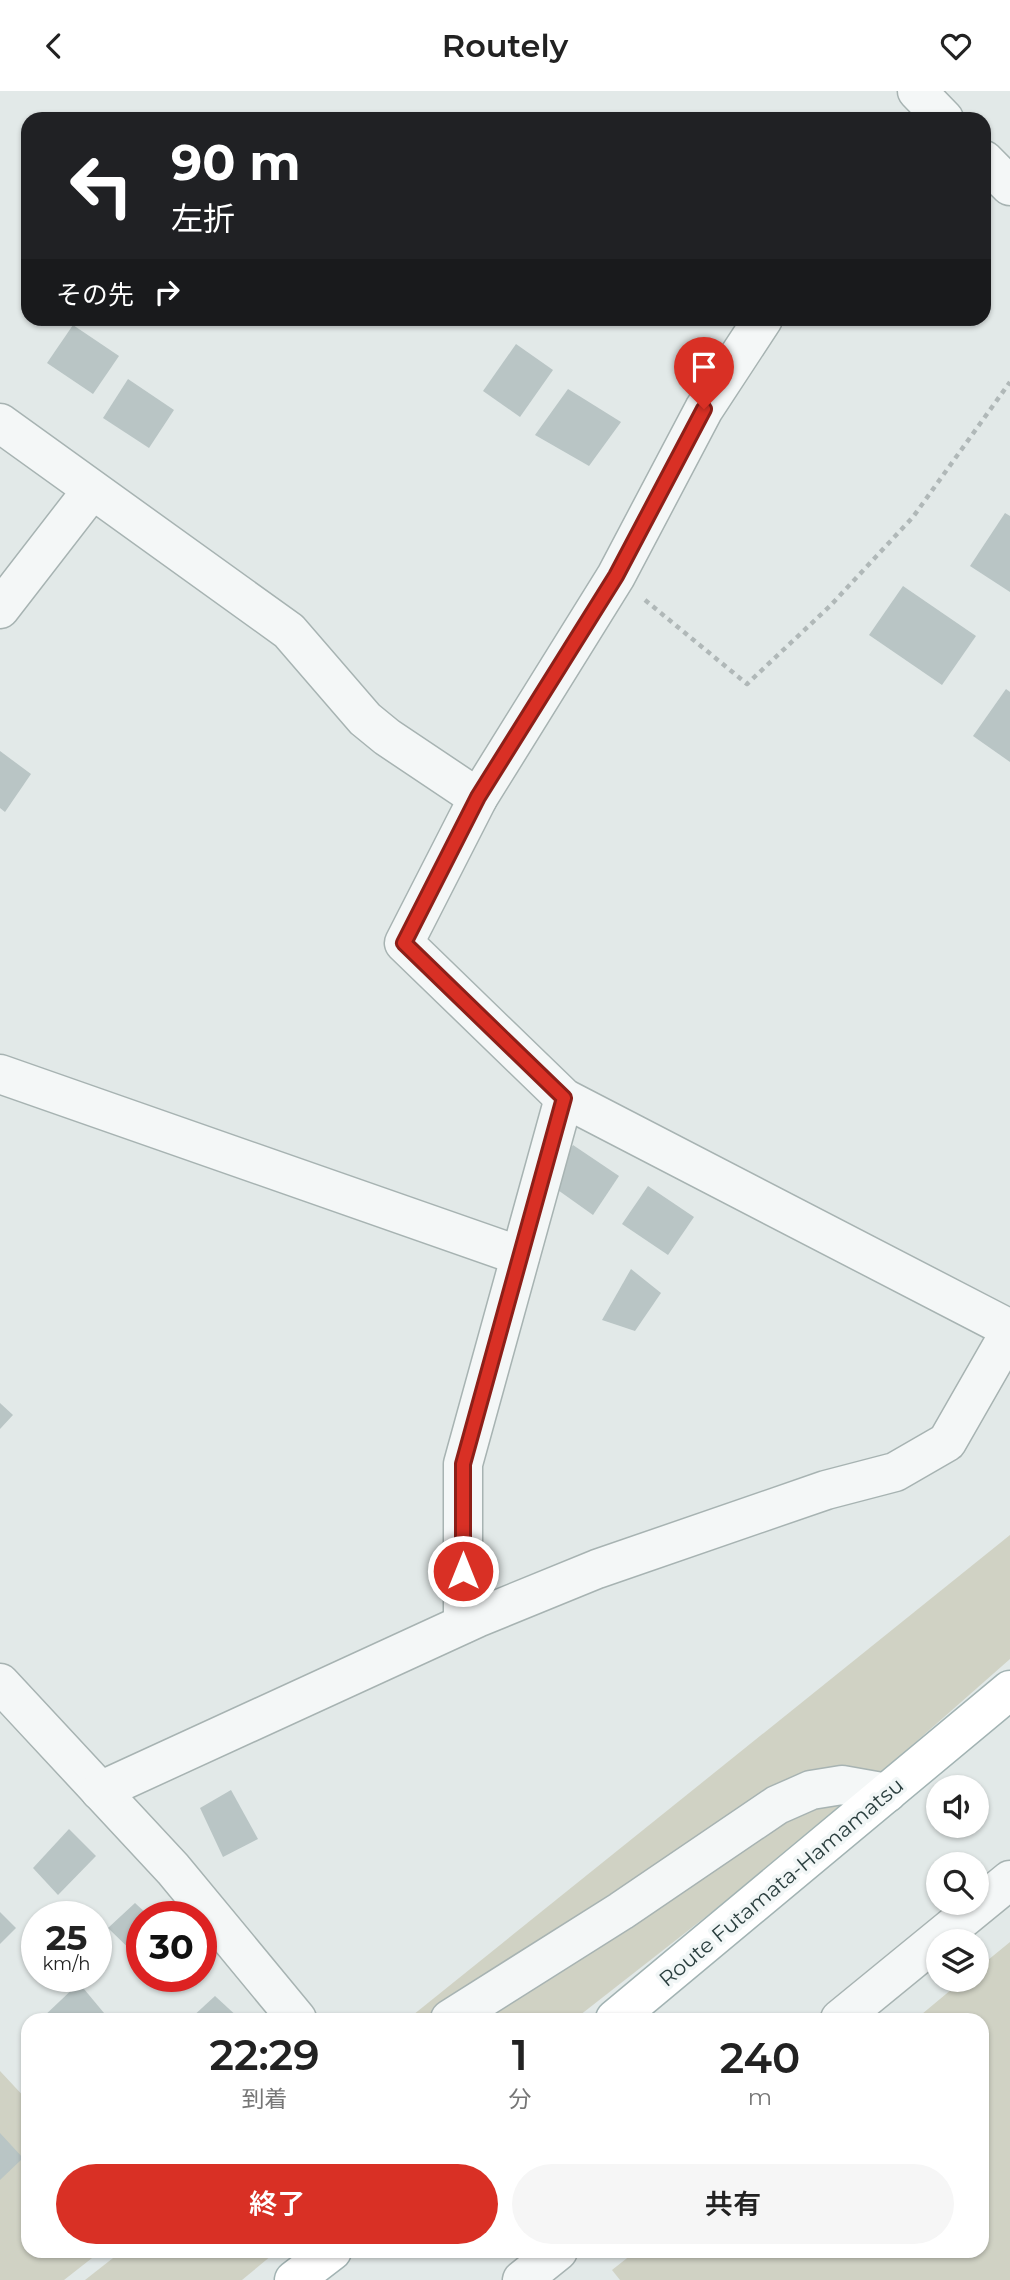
<!DOCTYPE html>
<html lang="ja">
<head>
<meta charset="utf-8">
<style>
	:root { --surface:#fff; --page:#f6f6f6; --text:#222; --muted:#767676; --accent:#d93025 }
	body { margin:0; font-family:Montserrat,"Noto Sans JP",sans-serif; background:var(--page); color:var(--text); height:100vh; display:flex; flex-direction:column; font-size:26px; white-space:nowrap }
	* { box-sizing:border-box; margin:0 }
	p { font-size:23px; color:var(--muted) }
	.icon { flex:none; width:38px; height:38px; fill:none; stroke:currentColor; stroke-width:2; stroke-linecap:round; stroke-linejoin:round }
	.map { position:relative; flex:1; overflow:hidden }
	.drawer { position:absolute; left:21px; top:1922px; width:968px; height:245px; display:flex; flex-direction:column; background:var(--surface); border-radius:21px; box-shadow:0 2px 5px #0004 }
	.drawer>* { flex:none }
	.guide { position:absolute; left:21px; top:21px; width:970px; height:214px; border-radius:21px; box-shadow:0 2px 5px #0004; background:#202124; color:#fff; overflow:hidden }
	.buttons { position:absolute; left:926px; top:1684px; display:grid; gap:14px }
	.buttons a { display:grid; place-items:center; width:63px; height:63px; border-radius:50%; background:var(--surface); box-shadow:0 2px 5px #0004; font-size:35px }
	.speed { position:absolute; left:21px; top:1810px; display:flex; gap:14px; font-size:35px; font-weight:700; text-align:center }
	.speed>* { display:grid; place-content:center; width:91px; height:91px; border-radius:50%; background:var(--surface); box-shadow:0 2px 5px #0004; line-height:1 }
	.speed small { font-size:18px; font-weight:400 }
	.speed .limit { border:10px solid #d22; background:#fff; color:#111 }
	.pin { position:absolute; display:grid; place-items:center; width:60px; height:60px; color:#fff; margin:-72px -30px; border-radius:50% 50% 50% 0; rotate:-45deg; box-shadow:0 0 7px #0007 }
	.pin .icon { rotate:45deg }
	.me { position:absolute; width:77px; margin:-38px; rotate:0deg; stroke-linejoin:round; filter:drop-shadow(0 0 5px #0008) }
	.turn { display:flex; align-items:center; gap:24px; height:147px; padding:0 35px; font-size:32px }
	.turn .icon { width:91px; height:91px; stroke-width:2.5 }
	.turn b { display:block; font-size:49px; line-height:60px }
	.then { display:flex; align-items:center; height:66px; padding:0 35px; background:#0003; gap:14px; font-size:26px }
	.eta { display:flex; justify-content:space-evenly; align-items:center; height:119px; text-align:center }
	.eta b { font-size:42px; font-weight:600; line-height:49px }
	.button { display:flex; gap:14px; margin-top:auto; padding:14px 35px }
	.button a { flex:1; height:80px; border-radius:42px; background:var(--accent); color:#fff; font-size:28px; font-weight:600; line-height:80px; text-align:center }
	.button a+a { background:var(--page); color:var(--text) }
	header { display:flex; justify-content:space-between; align-items:center; height:91px; padding:0 35px; background:var(--surface); font-size:32px; font-weight:600 }
	.map>svg:first-child { display:block }
	.green { fill:#d0d2c4 }
	.building { fill:#b9c5c5 }
	.lines { fill:none; stroke-linecap:round; stroke-linejoin:round }
	.minor-casing { stroke:#a7b3b2; stroke-width:41 }
	.major-casing { stroke:#a2b3b3; stroke-width:41 }
	.path { stroke:#b0b8b8; stroke-width:4.5; stroke-dasharray:5 5; stroke-linecap:butt }
	.minor { stroke:#f4f7f7; stroke-width:38 }
	.major { stroke:#fff; stroke-width:38 }
	.route-casing { stroke:#8d1f18; stroke-width:18 }
	.route { stroke:#d93025; stroke-width:12 }
	.labels { text-anchor:middle; dominant-baseline:central; stroke-width:7; stroke-linejoin:round; paint-order:stroke }
	.street-label { font-size:21px; fill:#2b3f3f; stroke:#f1f6f6 }
</style>
</head>
<body>
<header><svg class="icon" aria-label="back" viewBox="0 0 24 24"><path d="M15 5l-7 7 7 7"/></svg>Routely<svg class="icon" aria-label="heart" viewBox="0 0 24 24"><path d="M12 20l-8-8c-3-5 5-10 8-4 3-6 11-1 8 4z"/></svg></header>
<div class="map">
<svg width="1010" height="2189" viewBox="0 0 1010 2189">
	<rect width="100%" height="100%" fill="#e2e9e8"/>
	<g class="green">
		<polygon points="1010,1444 1010,1568 809,1745 575,1928 408,1928"/>
		<polygon points="1010,1851 1010,2189 620,2189 612,2179 636,2160 982,2160 982,1928 916,1928 964,1888 976,1888 977,1878"/>
		<polygon points="0,1980 28,2010 28,2160 101,2160 64,2189 0,2189"/>
		<polygon points="122,2160 277,2160 242,2189 85,2189"/>
	</g>
	<g class="building">
		<polygon points="73,234 119,265 93,303 47,272"/>
		<polygon points="516,253 553,279 520,326 483,300"/>
		<polygon points="128,288 174,319 149,357 103,327"/>
		<polygon points="568,298 621,331 589,375 535,344"/>
		<polygon points="1005,422 1010,425 1010,501 970,475"/>
		<polygon points="903,495 976,545 942,594 869,544"/>
		<polygon points="1006,598 1010,601 1010,671 973,645"/>
		<polygon points="0,660 31,683 5,721 0,717"/>
		<polygon points="573,1054 619,1085 593,1124 548,1092"/>
		<polygon points="648,1095 694,1126 668,1164 622,1133"/>
		<polygon points="631,1178 661,1202 635,1240 602,1229"/>
		<polygon points="0,1312 13,1324 0,1338"/>
		<polygon points="231,1699 258,1748 223,1766 200,1717"/>
		<polygon points="69,1738 96,1765 58,1804 33,1777"/>
		<polygon points="135,1812 149,1825 142,1825 142,1870 108,1837"/>
		<polygon points="0,1821 16,1837 0,1853"/>
		<polygon points="79,1892 104,1922 96,1928 41,1928"/>
		<polygon points="215,1905 240,1928 190,1928"/>
		<polygon points="0,2042 23,2067 0,2089"/>
	</g>
	<g class="lines">
		<g class="minor-casing">
			<g id="minor">
				<polyline points="917,0 944,28"/>
				<polyline points="984,69 1010,95"/>
				<polyline points="763,228 704,318 616,485 478,707 404,852 564,1007 1010,1238"/>
				<polyline points="0,332 289,540 365,628 387,646 478,707"/>
				<polyline points="0,518 92,399"/>
				<polyline points="0,983 520,1165"/>
				<polyline points="463,1533 463,1373 564,1007"/>
				<polyline points="0,1592 173,1778 297,1928"/>
				<polyline points="100,1700 477,1527 597,1478 826,1399 895,1381 947,1351 1010,1241"/>
				<polyline points="450,1928 621,1820 777,1714 811,1699 842,1694 887,1702"/>
				<polyline points="840,1928 1010,1789"/>
				<polyline points="522,2189 558,2160"/>
			</g>
		</g>
		<g class="major-casing">
			<g id="major">
				<polyline points="615,1928 1010,1599"/>
				<polyline points="294,2189 332,2160"/>
			</g>
		</g>
		<polyline class="path" points="645,509 747,593 830,515 913,426 1010,291"/>
		<use href="#minor" class="minor"/>
		<use href="#major" class="major"/>
	</g>
	<g class="lines">
		<g class="route-casing">
			<polyline id="route" points="463,1480 463,1373 564,1007 404,852 478,706 616,485 704,318"/>
		</g>
		<use href="#route" class="route"/>
	</g>
	<g class="labels">
		<g class="street-label">
			<text transform="translate(781 1791) rotate(-40)">Route Futamata-Hamamatsu</text>
		</g>
	</g>
</svg>
<div class="buttons">
<a><svg class="icon" aria-label="sound" viewBox="0 0 24 24"><path d="M4 9h4l5-4v14l-5-4H4zM17 9q2 3 0 6"/></svg></a>
<a><svg class="icon" aria-label="search" viewBox="0 0 24 24"><circle cx="10" cy="10" r="6"/><path d="M15 15l6 6"/></svg></a>
<a><svg class="icon" aria-label="layers" viewBox="0 0 24 24"><path d="M12 4l9 5-9 5-9-5zM3 14l9 5 9-5"/></svg></a>
</div>
<div class="speed"><div>25<small>km/h</small></div><div class="limit">30</div></div>
<div class="pin" style="left:704px;top:318px;background:#d93025"><svg class="icon" aria-label="arrive" viewBox="0 0 24 24"><path d="M6 21V4h12l-3 4 3 4H6"/></svg></div>
<svg class="me" style="left:463px;top:1480px" viewBox="-20 -20 40 40"><circle r="17" fill="#d93025" stroke="#fff" stroke-width="3"/><path d="M0-11L8 9 0 5-8 9z" fill="#fff"/></svg>
<div class="guide">
<div class="turn"><svg class="icon" aria-label="left" viewBox="0 0 24 24"><path d="M17 20v-9H6M10 6l-5 5 5 5"/></svg><div><b>90 m</b>左折</div></div>
<div class="then">その先<svg class="icon" aria-label="right" viewBox="0 0 24 24"><path d="M7 20v-9h11M14 6l5 5-5 5"/></svg></div>
</div>
<section class="drawer">
<div class="eta">
<div><b>22:29</b><p>到着</p></div>
<div><b>1</b><p>分</p></div>
<div><b>240</b><p>m</p></div>
</div>
<div class="button"><a>終了</a><a>共有</a></div>
</section>
</div>
</body>
</html>
